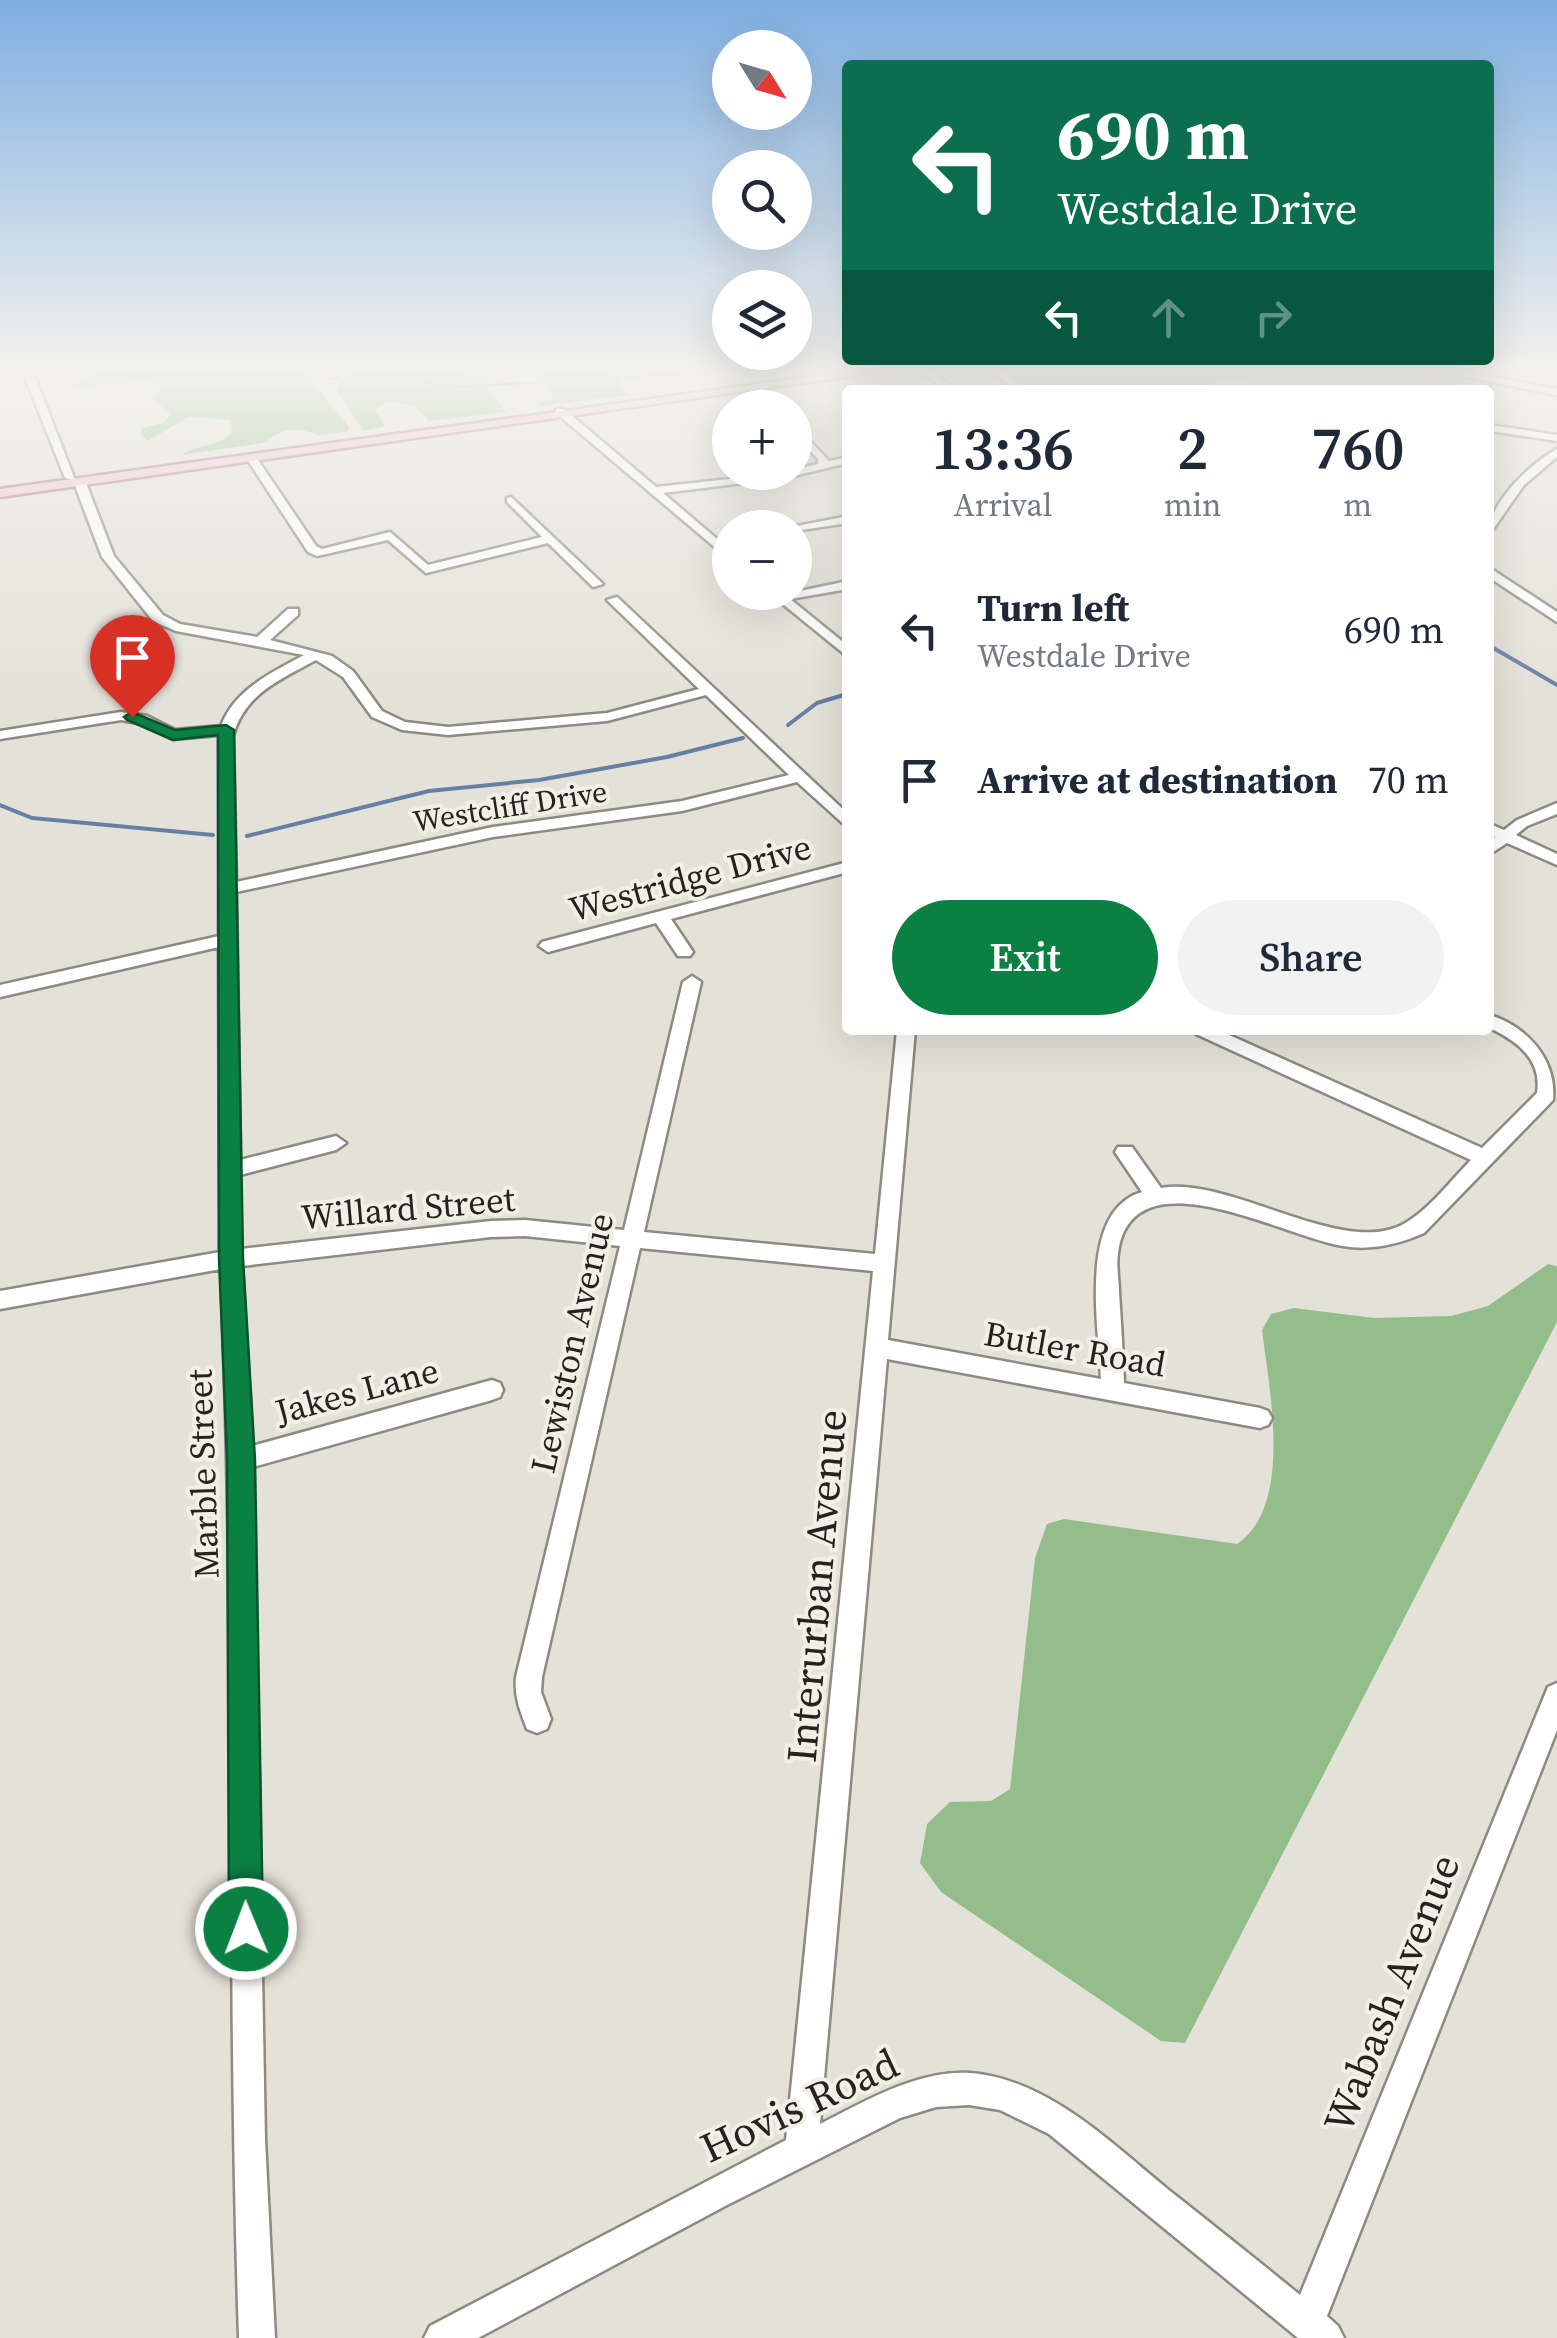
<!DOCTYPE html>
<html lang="en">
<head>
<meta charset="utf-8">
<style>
	:root { --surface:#fff; --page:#f2f2f3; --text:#1f2937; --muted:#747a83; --accent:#0b8043 }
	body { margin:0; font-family:"Source Serif 4",serif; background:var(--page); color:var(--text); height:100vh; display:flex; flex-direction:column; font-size:38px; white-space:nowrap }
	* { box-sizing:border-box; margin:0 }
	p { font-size:32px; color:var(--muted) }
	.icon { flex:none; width:55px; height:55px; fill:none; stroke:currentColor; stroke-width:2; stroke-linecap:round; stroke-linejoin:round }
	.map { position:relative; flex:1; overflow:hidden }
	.drawer { position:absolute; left:842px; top:385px; width:652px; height:650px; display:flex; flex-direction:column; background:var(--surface); border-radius:10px; box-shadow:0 10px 40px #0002 }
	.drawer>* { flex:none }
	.guide { position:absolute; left:842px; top:60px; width:652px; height:305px; border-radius:10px; box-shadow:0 10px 40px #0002; background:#0b6e4f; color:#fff; overflow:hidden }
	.needle { width:65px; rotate:127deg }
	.buttons { position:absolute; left:712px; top:30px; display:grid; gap:20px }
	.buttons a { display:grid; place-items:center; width:100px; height:100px; border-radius:50%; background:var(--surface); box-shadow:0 10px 40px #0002; font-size:50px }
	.pin { position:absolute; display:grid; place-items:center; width:85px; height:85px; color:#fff; margin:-102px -42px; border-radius:50% 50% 50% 0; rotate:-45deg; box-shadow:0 0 10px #0007 }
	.pin .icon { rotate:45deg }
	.me { position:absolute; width:110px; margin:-55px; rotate:359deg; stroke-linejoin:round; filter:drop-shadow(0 0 8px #0008) }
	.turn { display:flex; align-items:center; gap:35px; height:210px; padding:0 50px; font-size:45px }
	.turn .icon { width:130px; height:130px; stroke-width:2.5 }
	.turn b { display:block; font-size:70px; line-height:85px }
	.lanes { display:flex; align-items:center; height:95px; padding:0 50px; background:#0003; justify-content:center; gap:50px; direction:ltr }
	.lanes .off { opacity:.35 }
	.eta { display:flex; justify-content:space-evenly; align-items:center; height:170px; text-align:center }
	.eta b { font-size:60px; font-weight:600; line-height:70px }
	.cta { display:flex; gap:20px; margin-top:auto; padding:20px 50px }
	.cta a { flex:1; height:115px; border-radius:60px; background:var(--accent); color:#fff; font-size:40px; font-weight:600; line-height:115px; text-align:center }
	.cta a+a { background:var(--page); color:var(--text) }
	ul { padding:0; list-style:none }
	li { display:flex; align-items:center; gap:30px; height:150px; padding:0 50px }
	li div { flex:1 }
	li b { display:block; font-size:38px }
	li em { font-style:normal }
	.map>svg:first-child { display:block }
	.green { fill:#9ec496 }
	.forest { fill:#93bd8b }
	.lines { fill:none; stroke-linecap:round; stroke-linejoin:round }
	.stream-far1 { stroke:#6580a2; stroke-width:2.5 }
	.stream { stroke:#6580a2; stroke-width:4 }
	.minor-casing { stroke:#8c8a81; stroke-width:5 }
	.major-casing { stroke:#a77482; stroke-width:5 }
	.minor { fill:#fff; fill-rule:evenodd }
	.major { fill:#f5c5d3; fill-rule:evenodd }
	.route { fill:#0b8043; stroke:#07532c; stroke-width:2.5 }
	.labels { text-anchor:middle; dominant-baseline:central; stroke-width:8; stroke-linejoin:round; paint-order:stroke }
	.far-street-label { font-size:30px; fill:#242320; stroke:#f2efe6 }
	.street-label { font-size:35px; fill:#242320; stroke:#f2efe6 }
	.near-street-label { font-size:42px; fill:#242320; stroke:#f2efe6 }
</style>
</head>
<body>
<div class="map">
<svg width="1557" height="2338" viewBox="0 0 1557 2338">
	<rect width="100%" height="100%" fill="#e4e2d8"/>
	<polygon class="green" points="1000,367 1305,367 1179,390 1033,390"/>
	<g class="forest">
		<path d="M90,367h210l49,60 -2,5 -29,3 -15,-5h-18l-23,13 -81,12c17,-10 35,-9 51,-21l-1,-14 -43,-3 -40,24 -8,-7 2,-6 21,-5 7,-9 -15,-15 7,-15 -16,-4 -78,8 27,-10z"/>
		<polygon points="364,367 463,367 466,374 489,378 487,389 506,412 429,421 415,406 388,401 375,410 385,426 363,431 337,390 340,382"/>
		<polygon points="536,367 608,367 628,395 541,406 537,403 554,398"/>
		<path d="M1548,1264l9,2v56l-372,721 -24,-2 -220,-149 -21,-29 7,-39 23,-22 41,-1 19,-12 25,-231 12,-34 17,-5 173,25c57,-38 32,-156 25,-214l9,-16 23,-6 80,10 77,-2 37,-10z"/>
	</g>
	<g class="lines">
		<g class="stream-far1">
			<polyline points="1475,367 1475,371"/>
			<polyline points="691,373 744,369"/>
			<polyline points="326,378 338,379"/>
			<polyline points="346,380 413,380 458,387 679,374"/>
			<polyline points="1489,390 1491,386"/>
		</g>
		<g class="stream">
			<polyline points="1490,646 1557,685"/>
			<polyline points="788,725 817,703 847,694"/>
			<polyline points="0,805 32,818 213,835"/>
			<polyline points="247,836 429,791 539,780 667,757 743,738"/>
		</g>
		<g class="minor-casing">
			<g id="minor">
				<polygon points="21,367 31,367 75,480 65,478"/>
				<polygon points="917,367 928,367 955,390 944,390"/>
				<polygon points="986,367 997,367 1027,390 1016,390"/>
				<polygon points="1416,367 1437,367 1557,389 1557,395"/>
				<polygon points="755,387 763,387 781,408 770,408"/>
				<polygon points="556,409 564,409 656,487 795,472 795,469 818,464 818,459 795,434 795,425 829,461 848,457 848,463 785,478 663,493 730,550 730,560 556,413"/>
				<polygon points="1490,425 1557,435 1557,441 1490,431"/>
				<path d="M1557,449v8l-33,28 -30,43 -4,2c0,-29 43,-68 67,-81z"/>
				<polygon points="248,457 256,457 316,546 322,549 390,532 428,565 542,537 507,502 507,498 511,497 603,584 593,587 548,543 426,573 388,540 317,556 308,552 247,459"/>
				<path d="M80,480l6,3 28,73 49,59 17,9 77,13 31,-28h10v6l-28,25 62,16 21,15 29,40 23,11 43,5 159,-14 92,-24 -92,-89 10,-3 231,217v14l-51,-46 -115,29 -189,26 -257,55 4,268 96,-24 10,7 -10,7 -96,25 1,74 250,-28 34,-1 99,10 59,-248 9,-6 9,6 -57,250 231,22 22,-224h18l-27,310 213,39c-2,-51 -24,-168 41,-187l-27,-40 3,-5h14l29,41c71,-13 189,76 249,32 23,-15 42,-41 61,-60l-275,-126 -3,-4h25l264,118 55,-55c5,-34 -19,-51 -47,-65v-13c35,11 67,43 63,85l-129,133c-25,11 -53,18 -81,13 -59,-9 -211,-95 -225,7 -2,12 1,27 1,39 2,30 4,61 5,91l136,25 8,3 4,7 -4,7 -8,3 -373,-69 -67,765c46,-23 97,-54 150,-51 78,6 142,71 200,118 43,34 87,69 130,104l248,-608 9,-4v47l-230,586 11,10 6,12h-46l-249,-204 -49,-24 -31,-5 -33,2 -36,11 -173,87 -249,133h-54l6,-12 356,-186 87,-869 -233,-23 -98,429 -1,15 10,27 -4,10 -10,4 -10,-4c-7,-18 -13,-33 -11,-52l104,-431 -95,-10 -34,1 -249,29 10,180 240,-66 8,3 3,7 -3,7 -8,3 -239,67 12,672 10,199h-36c-12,-356 -3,-713 -18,-1069l-221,40v-18l220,-39 -1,-305 -219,50v-12l219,-49v-201l-46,4 -35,-16 -17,-3 -121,19v-8l121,-19 26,4 28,14 46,-4c14,-37 50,-53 83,-71l-128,-24 -23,-10 -51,-64 -28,-74zM316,660l27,17 29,40 30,13 46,5 159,-14 99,-26 83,80 -107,26 -189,26 -257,55 -3,-146c11,-42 48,-57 83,-76z"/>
				<polygon points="848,516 848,523 795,531 795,528 787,528"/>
				<polygon points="1490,568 1557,612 1557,622 1490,578"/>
				<polygon points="848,581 848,589 790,599 848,646 848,657 768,592 795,592"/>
				<polygon points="1557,803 1557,814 1527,826 1516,835 1557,854 1557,865 1507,843 1490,854 1490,841 1495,837 1490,835 1490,824 1504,830 1517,820"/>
				<polygon points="848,862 848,872 671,919 693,952 690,956 678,956 656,923 548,952 539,946 542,942"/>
			</g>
		</g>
		<g class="major-casing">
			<polygon id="major" points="881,367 914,367 0,497 0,489"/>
		</g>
		<use href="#minor" class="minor"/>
		<use href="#major" class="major"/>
	</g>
	<linearGradient id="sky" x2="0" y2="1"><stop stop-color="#7fafe2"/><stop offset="0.53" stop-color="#f3f2ed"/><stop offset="1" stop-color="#f3f2ed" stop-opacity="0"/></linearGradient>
	<rect width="1557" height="694" fill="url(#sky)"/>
	<polygon class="route" points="132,712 175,730 226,725 234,730 243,1258 255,1460 263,1929 258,1941 246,1946 234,1941 229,1929 227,1460 219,1258 218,735 173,740 127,720 124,717"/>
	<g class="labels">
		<g class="far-street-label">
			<text transform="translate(510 806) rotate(-9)">Westcliff Drive</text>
		</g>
		<g class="street-label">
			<text transform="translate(690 878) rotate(-15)">Westridge Drive</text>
			<text transform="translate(408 1208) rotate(-5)">Willard Street</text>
			<text transform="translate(572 1343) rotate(-77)">Lewiston Avenue</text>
			<text transform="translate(1075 1349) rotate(10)">Butler Road</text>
			<text transform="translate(357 1391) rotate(-15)">Jakes Lane</text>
			<text transform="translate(203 1474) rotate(-92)">Marble Street</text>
		</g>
		<g class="near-street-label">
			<text transform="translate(816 1586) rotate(-85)">Interurban Avenue</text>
			<text transform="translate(1391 1993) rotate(-68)">Wabash Avenue</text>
			<text transform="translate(799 2105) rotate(-25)">Hovis Road</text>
		</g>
	</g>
</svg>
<div class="buttons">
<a><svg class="needle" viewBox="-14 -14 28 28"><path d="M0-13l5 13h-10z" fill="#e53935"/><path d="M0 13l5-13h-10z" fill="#747a83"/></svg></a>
<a><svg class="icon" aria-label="search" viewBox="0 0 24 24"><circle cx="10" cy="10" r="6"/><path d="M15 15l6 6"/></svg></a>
<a><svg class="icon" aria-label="layers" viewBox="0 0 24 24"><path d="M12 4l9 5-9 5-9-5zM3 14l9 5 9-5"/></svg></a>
<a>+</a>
<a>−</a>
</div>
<div class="pin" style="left:132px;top:717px;background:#d93025"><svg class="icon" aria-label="arrive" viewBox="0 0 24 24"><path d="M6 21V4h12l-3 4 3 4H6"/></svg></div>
<svg class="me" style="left:246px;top:1929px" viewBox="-20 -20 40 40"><circle r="17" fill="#0b8043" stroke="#fff" stroke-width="3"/><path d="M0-11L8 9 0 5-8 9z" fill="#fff"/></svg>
<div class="guide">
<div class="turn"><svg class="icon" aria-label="left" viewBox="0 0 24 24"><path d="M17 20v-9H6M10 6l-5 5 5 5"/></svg><div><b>690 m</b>Westdale Drive</div></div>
<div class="lanes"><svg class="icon" aria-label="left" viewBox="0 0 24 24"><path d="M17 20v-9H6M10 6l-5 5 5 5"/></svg><svg class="icon off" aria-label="ahead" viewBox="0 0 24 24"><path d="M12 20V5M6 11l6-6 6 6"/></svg><svg class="icon off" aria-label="right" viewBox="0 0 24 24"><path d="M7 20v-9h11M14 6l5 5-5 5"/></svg></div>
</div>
<section class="drawer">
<div class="eta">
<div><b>13:36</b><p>Arrival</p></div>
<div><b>2</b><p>min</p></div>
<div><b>760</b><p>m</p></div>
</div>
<ul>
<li><svg class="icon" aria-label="left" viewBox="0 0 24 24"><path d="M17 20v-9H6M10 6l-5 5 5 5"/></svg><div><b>Turn left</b><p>Westdale Drive</p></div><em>690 m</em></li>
<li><svg class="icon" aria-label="arrive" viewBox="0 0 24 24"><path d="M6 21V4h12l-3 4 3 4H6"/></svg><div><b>Arrive at destination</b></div><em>70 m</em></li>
</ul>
<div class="cta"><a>Exit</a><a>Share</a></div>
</section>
</div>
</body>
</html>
